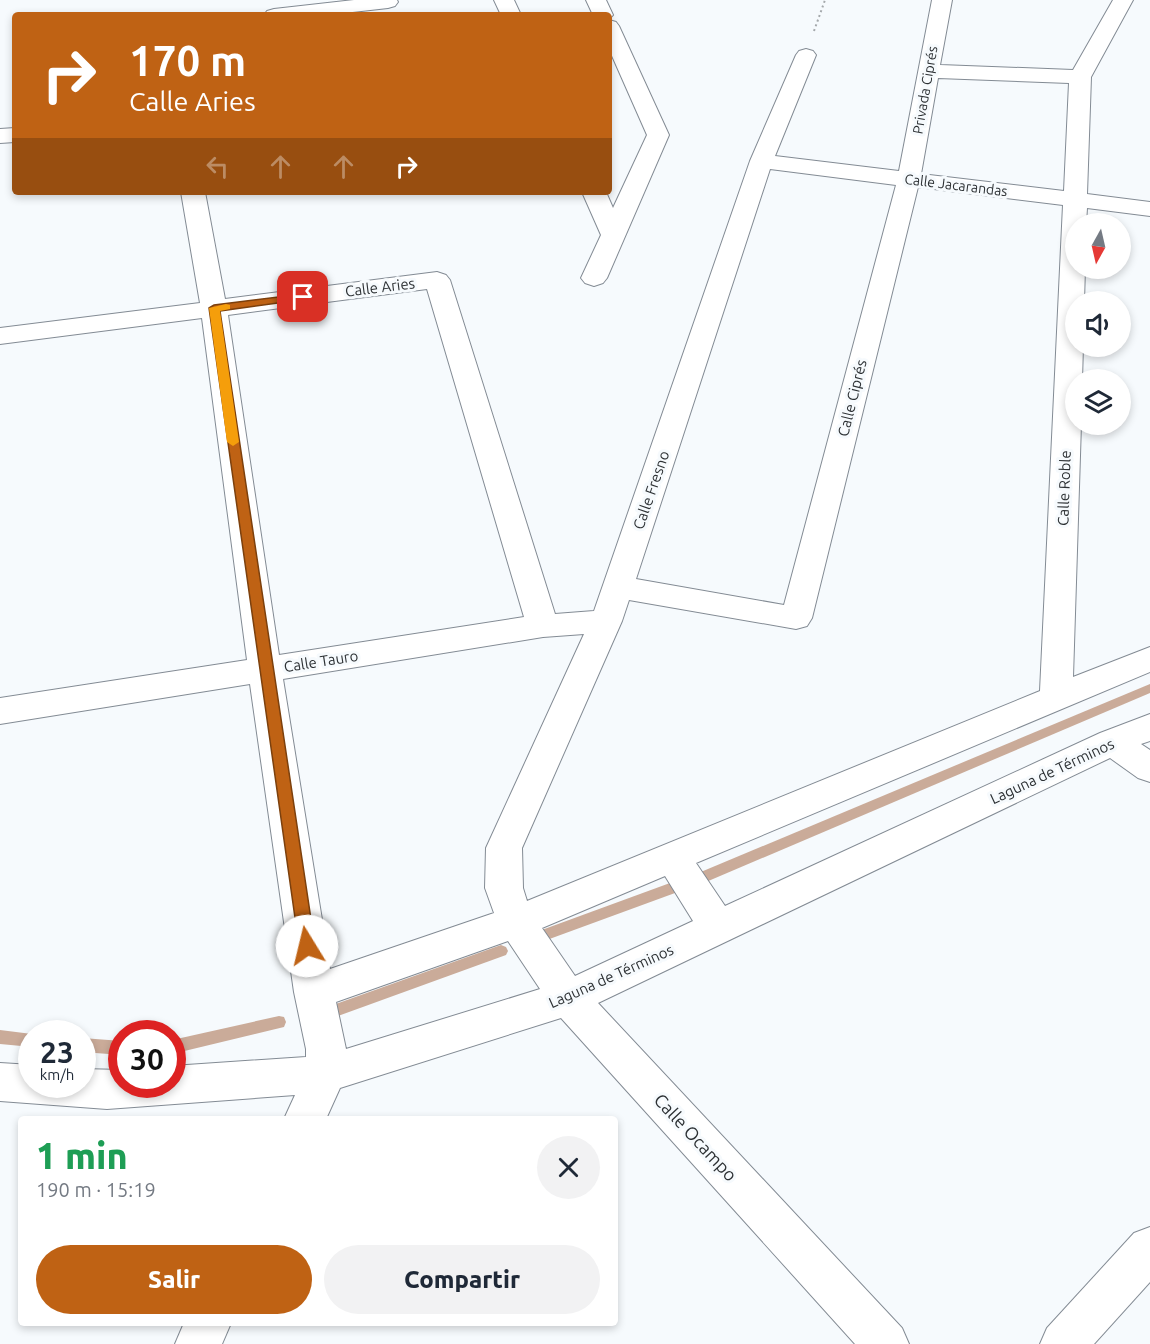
<!DOCTYPE html>
<html lang="es">
<head>
<meta charset="utf-8">
<style>
	:root { --surface:#fff; --page:#f2f2f3; --text:#1f2937; --muted:#747a83; --accent:#bf6214 }
	body { margin:0; font-family:Ubuntu,sans-serif; background:var(--page); color:var(--text); height:100vh; display:flex; flex-direction:column; font-size:22px; white-space:nowrap }
	* { box-sizing:border-box; margin:0 }
	p { font-size:20px; color:var(--muted) }
	.icon { flex:none; width:33px; height:33px; fill:none; stroke:currentColor; stroke-width:2; stroke-linecap:round; stroke-linejoin:round }
	.map { position:relative; flex:1; overflow:hidden }
	.details { position:absolute; left:18px; top:1116px; width:600px; height:210px; display:flex; flex-direction:column; background:var(--surface); border-radius:6px; box-shadow:0 3px 9px #0003 }
	.details>* { flex:none }
	.top-card { position:absolute; left:12px; top:12px; width:600px; height:183px; border-radius:6px; box-shadow:0 3px 9px #0003; background:#bf6214; color:#fff; overflow:hidden }
	.needle { width:39px; rotate:188deg }
	.controls { position:absolute; left:1065px; top:213px; display:grid; gap:12px }
	.controls a { display:grid; place-items:center; width:66px; height:66px; border-radius:50%; background:var(--surface); box-shadow:0 3px 9px #0003; font-size:30px }
	.speed { position:absolute; left:18px; top:1020px; display:flex; gap:12px; font-size:30px; font-weight:700; text-align:center }
	.speed>* { display:grid; place-content:center; width:78px; height:78px; border-radius:50%; background:var(--surface); box-shadow:0 3px 9px #0003; line-height:1 }
	.speed small { font-size:15px; font-weight:400 }
	.speed .limit { border:9px solid #d22; background:#fff; color:#111 }
	.pin { position:absolute; display:grid; place-items:center; width:51px; height:51px; color:#fff; margin:-26px; border-radius:12px; box-shadow:0 3px 9px #0006 }
	.me { position:absolute; width:66px; margin:-33px; rotate:351deg; stroke-linejoin:round; filter:drop-shadow(0 0 4px #0008) }
	.turn { display:flex; align-items:center; gap:21px; height:126px; padding:0 18px; font-size:27px }
	.turn .icon { width:78px; height:78px; stroke-width:2.5 }
	.turn b { display:block; font-size:42px; line-height:51px }
	.lanes { display:flex; align-items:center; height:57px; padding:0 18px; background:#0003; justify-content:center; gap:30px; direction:ltr }
	.lanes .off { opacity:.35 }
	.round { display:grid; place-items:center; flex:none; width:63px; height:63px; border-radius:32px; background:var(--page) }
	.summary { display:flex; align-items:center; justify-content:space-between; height:102px; padding:0 18px }
	h1 { font-size:36px; font-weight:800; line-height:45px; color:#1e9e55 }
	.button { display:flex; gap:12px; margin-top:auto; padding:12px 18px }
	.button a { flex:1; height:69px; border-radius:36px; background:var(--accent); color:#fff; font-size:24px; font-weight:800; line-height:69px; text-align:center }
	.button a+a { background:var(--page); color:var(--text) }
	.map>svg:first-child { display:block }
	.lines { fill:none; stroke-linecap:round; stroke-linejoin:round }
	.stream { fill:#caab99; fill-rule:evenodd }
	.minor-casing { stroke:#838b94; stroke-width:2 }
	.path { stroke:#a4a8ab; stroke-width:2; stroke-dasharray:2 3; stroke-linecap:butt }
	.minor { fill:#fff; fill-rule:evenodd }
	.route { fill:#bf6214; stroke:#7c400d; stroke-width:1.5 }
	.slow { fill:#f59e0b }
	.labels { text-anchor:middle; dominant-baseline:central; stroke-width:6; stroke-linejoin:round; paint-order:stroke }
	.far-street-label { font-size:14px; fill:#2d3134; stroke:#f6fafd }
	.street-label { font-size:15px; fill:#2d3134; stroke:#f6fafd }
	.near-street-label { font-size:18px; fill:#2d3134; stroke:#f6fafd }
</style>
</head>
<body>
<div class="map">
<svg width="1150" height="1344" viewBox="0 0 1150 1344">
	<rect width="100%" height="100%" fill="#f6fafd"/>
	<g class="lines">
		<g class="stream">
			<polygon points="1150,684 1150,693 706,882 701,884 696,882 694,878 696,874"/>
			<polygon points="670,883 675,885 677,889 675,893 544,941 539,939 537,935 539,931"/>
			<polygon points="501,945 506,947 508,951 506,955 338,1016 333,1015 331,1010 333,1005"/>
			<polygon points="279,1016 284,1017 286,1022 284,1027 172,1054 172,1040"/>
			<polygon points="0,1030 32,1034 32,1047 0,1044"/>
			<polygon points="82,1038 122,1041 122,1055 82,1052"/>
		</g>
		<g class="minor-casing">
			<g id="minor">
				<polygon points="354,0 397,0 398,2 395,6 388,8 326,15 264,15 267,11 274,9"/>
				<polygon points="494,0 514,0 521,15 501,15"/>
				<polygon points="586,0 606,0 613,15 609,19 609,15 593,15"/>
				<path d="M932,0h20l-12,65 133,5 40,-70h20l-42,77 -4,117 63,8v14l-63,-8 -1,16h-10v44h9l-1,34h-8v44h7l-1,34h-6v44h5l-8,253 77,-30v25l-454,191 29,43 375,-173 50,-19v27l-9,3 9,6v32l-12,-4 -28,-20 -512,245 304,325 7,16h-54l-294,-326 -221,70 -14,31h-42l11,-24 -188,14 -107,-8v-38l32,2v19h50v-15l40,1v14h50v-18l134,-9v-8l-12,-57 -44,-308 -250,40v-26l247,-38 -45,-342 -202,26v-16l200,-25 -19,-111h24l20,107 212,-27 9,3 4,5 105,334 39,-3 156,-450 46,-106 3,-4 7,-2 7,2 3,4 -41,101 124,15zM938,78l131,5 -5,108 -143,-17zM770,169l126,16 -112,420 -148,-26zM918,187l145,18 -23,486 -513,210 -4,-13 -1,-40 100,-227 7,-21 167,29 11,-3 5,-8zM427,289l97,328 -245,38 -51,-340zM584,634l-98,214 -1,40 9,25 -164,56 -47,-290 260,-42zM665,876l28,45 -118,55 -33,-48zM508,941l32,48 -194,60 -10,-47z"/>
				<polygon points="609,20 616,22 619,26 669,135 607,278 603,283 594,286 585,283 581,278 601,235 582,192 606,192 613,208 647,135 609,49"/>
				<polygon points="15,128 15,142 0,143 0,129"/>
				<polygon points="1150,1227 1150,1282 1094,1344 1040,1344 1047,1328 1134,1233"/>
				<polygon points="184,1323 231,1323 222,1344 175,1344"/>
			</g>
		</g>
		<polyline class="path" points="814,31 825,0"/>
		<use href="#minor" class="minor"/>
	</g>
	<polygon class="route" points="303,294 309,297 307,299 220,311 315,946 313,951 307,953 302,951 299,946 209,308 214,305"/>
	<polygon class="slow" points="226,304 230,305 230,309 220,311 239,442 233,446 227,442 209,308"/>
	<g class="labels">
		<g class="far-street-label">
			<text transform="translate(925 90) rotate(-80)">Privada Ciprés</text>
			<text transform="translate(956 185) rotate(7)">Calle Jacarandas</text>
		</g>
		<g class="street-label">
			<text transform="translate(380 287) rotate(-7)">Calle Aries</text>
			<text transform="translate(852 398) rotate(-76)">Calle Ciprés</text>
			<text transform="translate(1064 488) rotate(-88)">Calle Roble</text>
			<text transform="translate(651 490) rotate(-71)">Calle Fresno</text>
			<text transform="translate(321 661) rotate(-9)">Calle Tauro</text>
			<text transform="translate(1052 771) rotate(-25)">Laguna de Términos</text>
			<text transform="translate(611 976) rotate(-24)">Laguna de Términos</text>
		</g>
		<g class="near-street-label">
			<text transform="translate(696 1137) rotate(47)">Calle Ocampo</text>
		</g>
	</g>
</svg>
<div class="controls">
<a><svg class="needle" viewBox="-14 -14 28 28"><path d="M0-13l5 13h-10z" fill="#e53935"/><path d="M0 13l5-13h-10z" fill="#747a83"/></svg></a>
<a><svg class="icon" aria-label="sound" viewBox="0 0 24 24"><path d="M4 9h4l5-4v14l-5-4H4zM17 9q2 3 0 6"/></svg></a>
<a><svg class="icon" aria-label="layers" viewBox="0 0 24 24"><path d="M12 4l9 5-9 5-9-5zM3 14l9 5 9-5"/></svg></a>
</div>
<div class="speed"><div>23<small>km/h</small></div><div class="limit">30</div></div>
<div class="pin" style="left:303px;top:297px;background:#d93025"><svg class="icon" aria-label="arrive" viewBox="0 0 24 24"><path d="M6 21V4h12l-3 4 3 4H6"/></svg></div>
<svg class="me" style="left:307px;top:946px" viewBox="-20 -20 40 40"><circle r="19" fill="#fff"/><path d="M0-13L10 11 0 6-10 11z" fill="#bf6214"/></svg>
<div class="top-card">
<div class="turn"><svg class="icon" aria-label="right" viewBox="0 0 24 24"><path d="M7 20v-9h11M14 6l5 5-5 5"/></svg><div><b>170 m</b>Calle Aries</div></div>
<div class="lanes"><svg class="icon off" aria-label="left" viewBox="0 0 24 24"><path d="M17 20v-9H6M10 6l-5 5 5 5"/></svg><svg class="icon off" aria-label="ahead" viewBox="0 0 24 24"><path d="M12 20V5M6 11l6-6 6 6"/></svg><svg class="icon off" aria-label="ahead" viewBox="0 0 24 24"><path d="M12 20V5M6 11l6-6 6 6"/></svg><svg class="icon" aria-label="right" viewBox="0 0 24 24"><path d="M7 20v-9h11M14 6l5 5-5 5"/></svg></div>
</div>
<section class="details">
<div class="summary"><div><h1>1 min</h1><p>190 m · 15:19</p></div><a class="round"><svg class="icon" aria-label="close" viewBox="0 0 24 24"><path d="M6 6l12 12M18 6L6 18"/></svg></a></div>
<div class="button"><a>Salir</a><a>Compartir</a></div>
</section>
</div>
</body>
</html>
